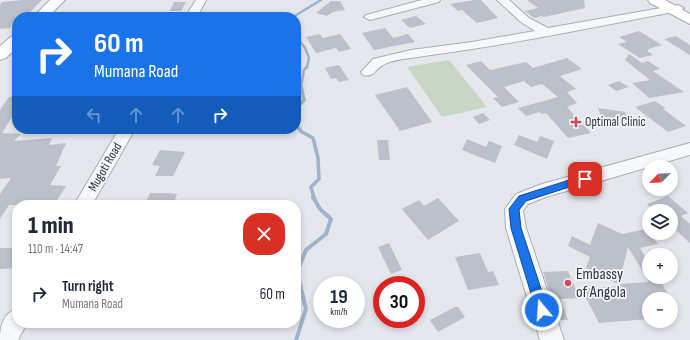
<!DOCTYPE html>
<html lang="en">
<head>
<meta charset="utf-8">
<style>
	:root { --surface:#fff; --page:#f2f2f3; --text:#1f2937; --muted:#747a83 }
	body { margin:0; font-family:"Sofia Sans Condensed",sans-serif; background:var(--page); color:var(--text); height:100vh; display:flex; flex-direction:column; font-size:15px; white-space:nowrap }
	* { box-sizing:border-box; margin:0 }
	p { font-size:13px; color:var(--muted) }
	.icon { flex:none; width:22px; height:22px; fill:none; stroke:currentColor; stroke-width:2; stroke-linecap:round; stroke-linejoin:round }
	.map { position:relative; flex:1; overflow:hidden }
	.details { position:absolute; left:12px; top:200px; width:289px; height:128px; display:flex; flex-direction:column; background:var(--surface); border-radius:16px; box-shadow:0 2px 6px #0003 }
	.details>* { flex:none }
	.hud { position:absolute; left:12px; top:12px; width:289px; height:122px; border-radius:16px; box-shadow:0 2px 6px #0003; background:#1a73e8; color:#fff; overflow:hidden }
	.needle { width:26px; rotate:246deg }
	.controls { position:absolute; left:642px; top:160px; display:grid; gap:8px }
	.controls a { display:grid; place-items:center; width:36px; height:36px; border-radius:50%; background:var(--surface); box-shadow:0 2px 6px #0003; font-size:20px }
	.speed { position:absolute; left:313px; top:276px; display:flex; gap:8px; font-size:20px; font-weight:700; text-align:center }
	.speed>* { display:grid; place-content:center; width:52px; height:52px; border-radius:50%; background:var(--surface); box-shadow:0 2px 6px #0003; line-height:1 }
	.speed small { font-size:10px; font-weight:400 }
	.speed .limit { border:6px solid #d22; background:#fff; color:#111 }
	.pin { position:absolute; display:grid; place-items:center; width:34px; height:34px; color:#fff; margin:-17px; border-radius:8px; box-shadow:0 2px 6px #0006 }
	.me { position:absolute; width:44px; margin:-22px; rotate:342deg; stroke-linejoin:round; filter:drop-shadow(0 0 3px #0008) }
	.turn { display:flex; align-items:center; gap:14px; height:84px; padding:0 16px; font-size:18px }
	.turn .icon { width:52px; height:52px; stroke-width:2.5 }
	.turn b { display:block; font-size:28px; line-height:34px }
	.lanes { display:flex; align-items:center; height:38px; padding:0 16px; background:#0003; justify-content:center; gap:20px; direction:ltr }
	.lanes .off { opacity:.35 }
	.round { display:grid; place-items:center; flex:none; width:42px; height:42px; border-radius:16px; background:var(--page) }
	.overview { display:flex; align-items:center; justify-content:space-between; height:68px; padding:0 16px }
	h1 { font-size:24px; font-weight:800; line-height:30px }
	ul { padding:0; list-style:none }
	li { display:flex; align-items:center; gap:12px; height:52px; padding:0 16px }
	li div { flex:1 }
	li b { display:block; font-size:15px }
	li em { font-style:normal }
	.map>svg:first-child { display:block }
	.green { fill:#c9d6c5 }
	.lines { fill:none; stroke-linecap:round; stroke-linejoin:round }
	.stream-far2 { stroke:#9fb4cc; stroke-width:2.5 }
	.stream-far1 { stroke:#9fb4cc; stroke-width:3.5 }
	.stream { stroke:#9fb4cc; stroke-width:4 }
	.building { fill:#bbc0ca; fill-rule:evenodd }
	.minor-casing { stroke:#a9aeb7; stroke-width:2 }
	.major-casing { stroke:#a3abb8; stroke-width:2 }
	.minor { fill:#f7f8fa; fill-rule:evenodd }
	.major { fill:#fff; fill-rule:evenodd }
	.route { fill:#1a73e8; stroke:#114b97 }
	.poi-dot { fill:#d1495b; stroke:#f4f6f9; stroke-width:1.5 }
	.labels { text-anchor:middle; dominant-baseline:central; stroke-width:3.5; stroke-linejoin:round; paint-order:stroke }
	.poi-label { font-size:13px; fill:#2b3445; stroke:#f4f6f9; text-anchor:start }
	.street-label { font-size:13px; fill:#2b3445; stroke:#f4f6f9 }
	.near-poi-label { font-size:16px; fill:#2b3445; stroke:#f4f6f9; text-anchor:start }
</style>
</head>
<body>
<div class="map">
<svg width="690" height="340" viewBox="0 0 690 340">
	<rect width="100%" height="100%" fill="#e4e7ec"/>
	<polygon class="green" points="449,60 487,107 442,117 407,67"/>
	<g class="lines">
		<g class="stream-far2">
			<polyline points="293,17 321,0"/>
			<polyline points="296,36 305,48 309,58 307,67 304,70 301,87"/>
		</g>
		<g class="stream-far1">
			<polyline points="296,109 304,100 301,86"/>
			<polyline points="296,125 302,132 313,138 318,158 319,179 311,187 314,198"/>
		</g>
		<polyline class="stream" points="296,340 306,309 297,272 306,250 326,234 331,219 320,209 313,197"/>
	</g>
	<g class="building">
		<polygon points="22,0 42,0 25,17 16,17 10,28 0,29 0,5 2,2"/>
		<polygon points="474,0 481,0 498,18 477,23 462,10 458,11 450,4"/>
		<polygon points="527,0 584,0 585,8 544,17 542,16 534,18 525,11 538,8"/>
		<polygon points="331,1 340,1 345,10 333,12 327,16 316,13"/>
		<polygon points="174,2 186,2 181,11 170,11"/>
		<polygon points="416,16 426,24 410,28 401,20"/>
		<polygon points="385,28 393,38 408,34 415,42 374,50 362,33"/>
		<polygon points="639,31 662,45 648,49 649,50 647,51 653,55 640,58 618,44 627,42 619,37"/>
		<polygon points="320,34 323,38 340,34 351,49 339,52 336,48 316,53 306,37"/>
		<polygon points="676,36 690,45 690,55 664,39"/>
		<polygon points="629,54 642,63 648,61 660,69 653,71 684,92 649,98 632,83 650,80 625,60"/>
		<polygon points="567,58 582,69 560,76 576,89 567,92 577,103 567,107 591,133 568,138 546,113 542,114 539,112 526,116 518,108 558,97 542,84 531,87 524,81 504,87 519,102 502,107 493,98 498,97 466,65 481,61 490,70 526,62 533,68"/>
		<polygon points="339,65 349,80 339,82 336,78 331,79 325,68"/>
		<polygon points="619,81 629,87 616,91 608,85"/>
		<polygon points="407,87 432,122 400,131 375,95"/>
		<polygon points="17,96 17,109 2,133 21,134 14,141 52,138 49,145 66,143 56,166 61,166 50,185 66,186 54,205 9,205 0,219 0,194 11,178 0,179 0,110 9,97"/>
		<polygon points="655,101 665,108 663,109 686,126 668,132 635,107"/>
		<polygon points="598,108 625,112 629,121 601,117"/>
		<polygon points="483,113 490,120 479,124 473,117"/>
		<polygon points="519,135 537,142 540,136 554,141 547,159 514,145"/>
		<polygon points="467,139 486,147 489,141 502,146 495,163 462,150"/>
		<polygon points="377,140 388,140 390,160 379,160"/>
		<polygon points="160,150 185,152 173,176 155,176 160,166 152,165"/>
		<polygon points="150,193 169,193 177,194 173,205 145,204"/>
		<polygon points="668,196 688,213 681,216 690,224 690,243 671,226 671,211 654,211 647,204"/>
		<polygon points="438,198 459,221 428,240 402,209 419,200 424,206"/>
		<path d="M598,223l24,11 24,-5 12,15 -18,4 9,15v14h9l13,22h-22v20l-50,4 -13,-25 -26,1 8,21h-9l-16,-48 25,-1 10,23 1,-5 43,-3 -36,-18 4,-11 -22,-11 4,-10 18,9zM628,247l21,35 -30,2z"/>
		<polygon points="389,243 402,270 391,274 378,247"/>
		<polygon points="0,248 17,248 17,265 15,268 0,269"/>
		<polygon points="480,253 488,272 493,271 499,285 468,290 455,257"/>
		<polygon points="455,307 458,307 465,317 438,332 430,320"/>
	</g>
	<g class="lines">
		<g class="minor-casing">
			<g id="minor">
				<polygon points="196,0 206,0 197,17 185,17"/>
				<polygon points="422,0 440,0 439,2 370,20 364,17 366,15"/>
				<path d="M497,0h12l20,18 19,10 130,-23 6,3 -6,3c-84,16 -169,34 -254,45 -11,2 -31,3 -41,9 -8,4 -9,13 -20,10l-2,-3 12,-13 38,-9 61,-8 63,-11 -14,-9z"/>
				<polygon points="119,129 135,129 92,205 74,205"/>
				<polygon points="690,143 690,155 546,197 528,204 523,211 526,228 564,340 540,340 506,228 505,209 516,194 542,184"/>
				<path d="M17,308v15h10l-9,17h-18c0,-14 3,-26 17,-32z"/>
			</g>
		</g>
		<g class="major-casing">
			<g id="major">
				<polygon points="50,0 65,0 48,17 33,17"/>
				<polygon points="648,0 665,0 690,14 690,24 650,3"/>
				<polygon points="17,34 17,47 6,58 0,60 0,46 12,36"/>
			</g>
		</g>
		<use href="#minor" class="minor"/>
		<use href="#major" class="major"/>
	</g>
	<polygon class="route" points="585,175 589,179 588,181 526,201 519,210 521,228 548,310 547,314 542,316 538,314 536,310 511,228 509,209 519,196"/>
	<g class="poi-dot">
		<path d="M574 116h4v4h4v4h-4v4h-4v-4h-4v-4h4z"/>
		<circle cx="568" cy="283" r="4"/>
	</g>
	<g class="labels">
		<g class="poi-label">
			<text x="585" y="122">Optimal Clinic</text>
		</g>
		<g class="street-label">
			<text transform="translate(105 167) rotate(-60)">Mugoti Road</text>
		</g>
		<g class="near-poi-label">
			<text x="576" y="274">Embassy<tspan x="576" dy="18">of Angola</tspan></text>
		</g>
	</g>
</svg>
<div class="controls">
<a><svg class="needle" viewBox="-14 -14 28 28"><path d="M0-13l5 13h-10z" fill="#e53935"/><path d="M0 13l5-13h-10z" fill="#747a83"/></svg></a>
<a><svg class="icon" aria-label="layers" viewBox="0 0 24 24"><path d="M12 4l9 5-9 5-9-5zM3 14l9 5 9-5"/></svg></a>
<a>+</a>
<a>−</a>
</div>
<div class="speed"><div>19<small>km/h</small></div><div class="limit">30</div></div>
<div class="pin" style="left:585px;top:179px;background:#d93025"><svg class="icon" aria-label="arrive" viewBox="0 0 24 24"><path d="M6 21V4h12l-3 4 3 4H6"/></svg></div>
<svg class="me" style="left:542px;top:310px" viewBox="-20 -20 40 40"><circle r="17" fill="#1a73e8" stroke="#fff" stroke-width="3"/><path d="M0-11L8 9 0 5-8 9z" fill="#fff"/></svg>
<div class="hud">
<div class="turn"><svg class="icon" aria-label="right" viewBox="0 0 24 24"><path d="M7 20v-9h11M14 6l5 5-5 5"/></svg><div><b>60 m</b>Mumana Road</div></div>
<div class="lanes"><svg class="icon off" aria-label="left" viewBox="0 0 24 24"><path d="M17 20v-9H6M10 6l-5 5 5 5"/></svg><svg class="icon off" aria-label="ahead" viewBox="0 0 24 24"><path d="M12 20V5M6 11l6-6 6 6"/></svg><svg class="icon off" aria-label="ahead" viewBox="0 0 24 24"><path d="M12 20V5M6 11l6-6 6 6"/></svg><svg class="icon" aria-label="right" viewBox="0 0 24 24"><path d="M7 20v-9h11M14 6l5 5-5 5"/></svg></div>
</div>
<section class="details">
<div class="overview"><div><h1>1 min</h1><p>110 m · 14:47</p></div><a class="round" style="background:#d93025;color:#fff"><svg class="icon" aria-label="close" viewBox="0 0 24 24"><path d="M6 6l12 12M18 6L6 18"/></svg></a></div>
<ul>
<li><svg class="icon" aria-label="right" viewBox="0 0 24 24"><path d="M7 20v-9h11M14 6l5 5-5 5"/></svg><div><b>Turn right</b><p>Mumana Road</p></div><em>60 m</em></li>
</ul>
</section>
</div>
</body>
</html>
